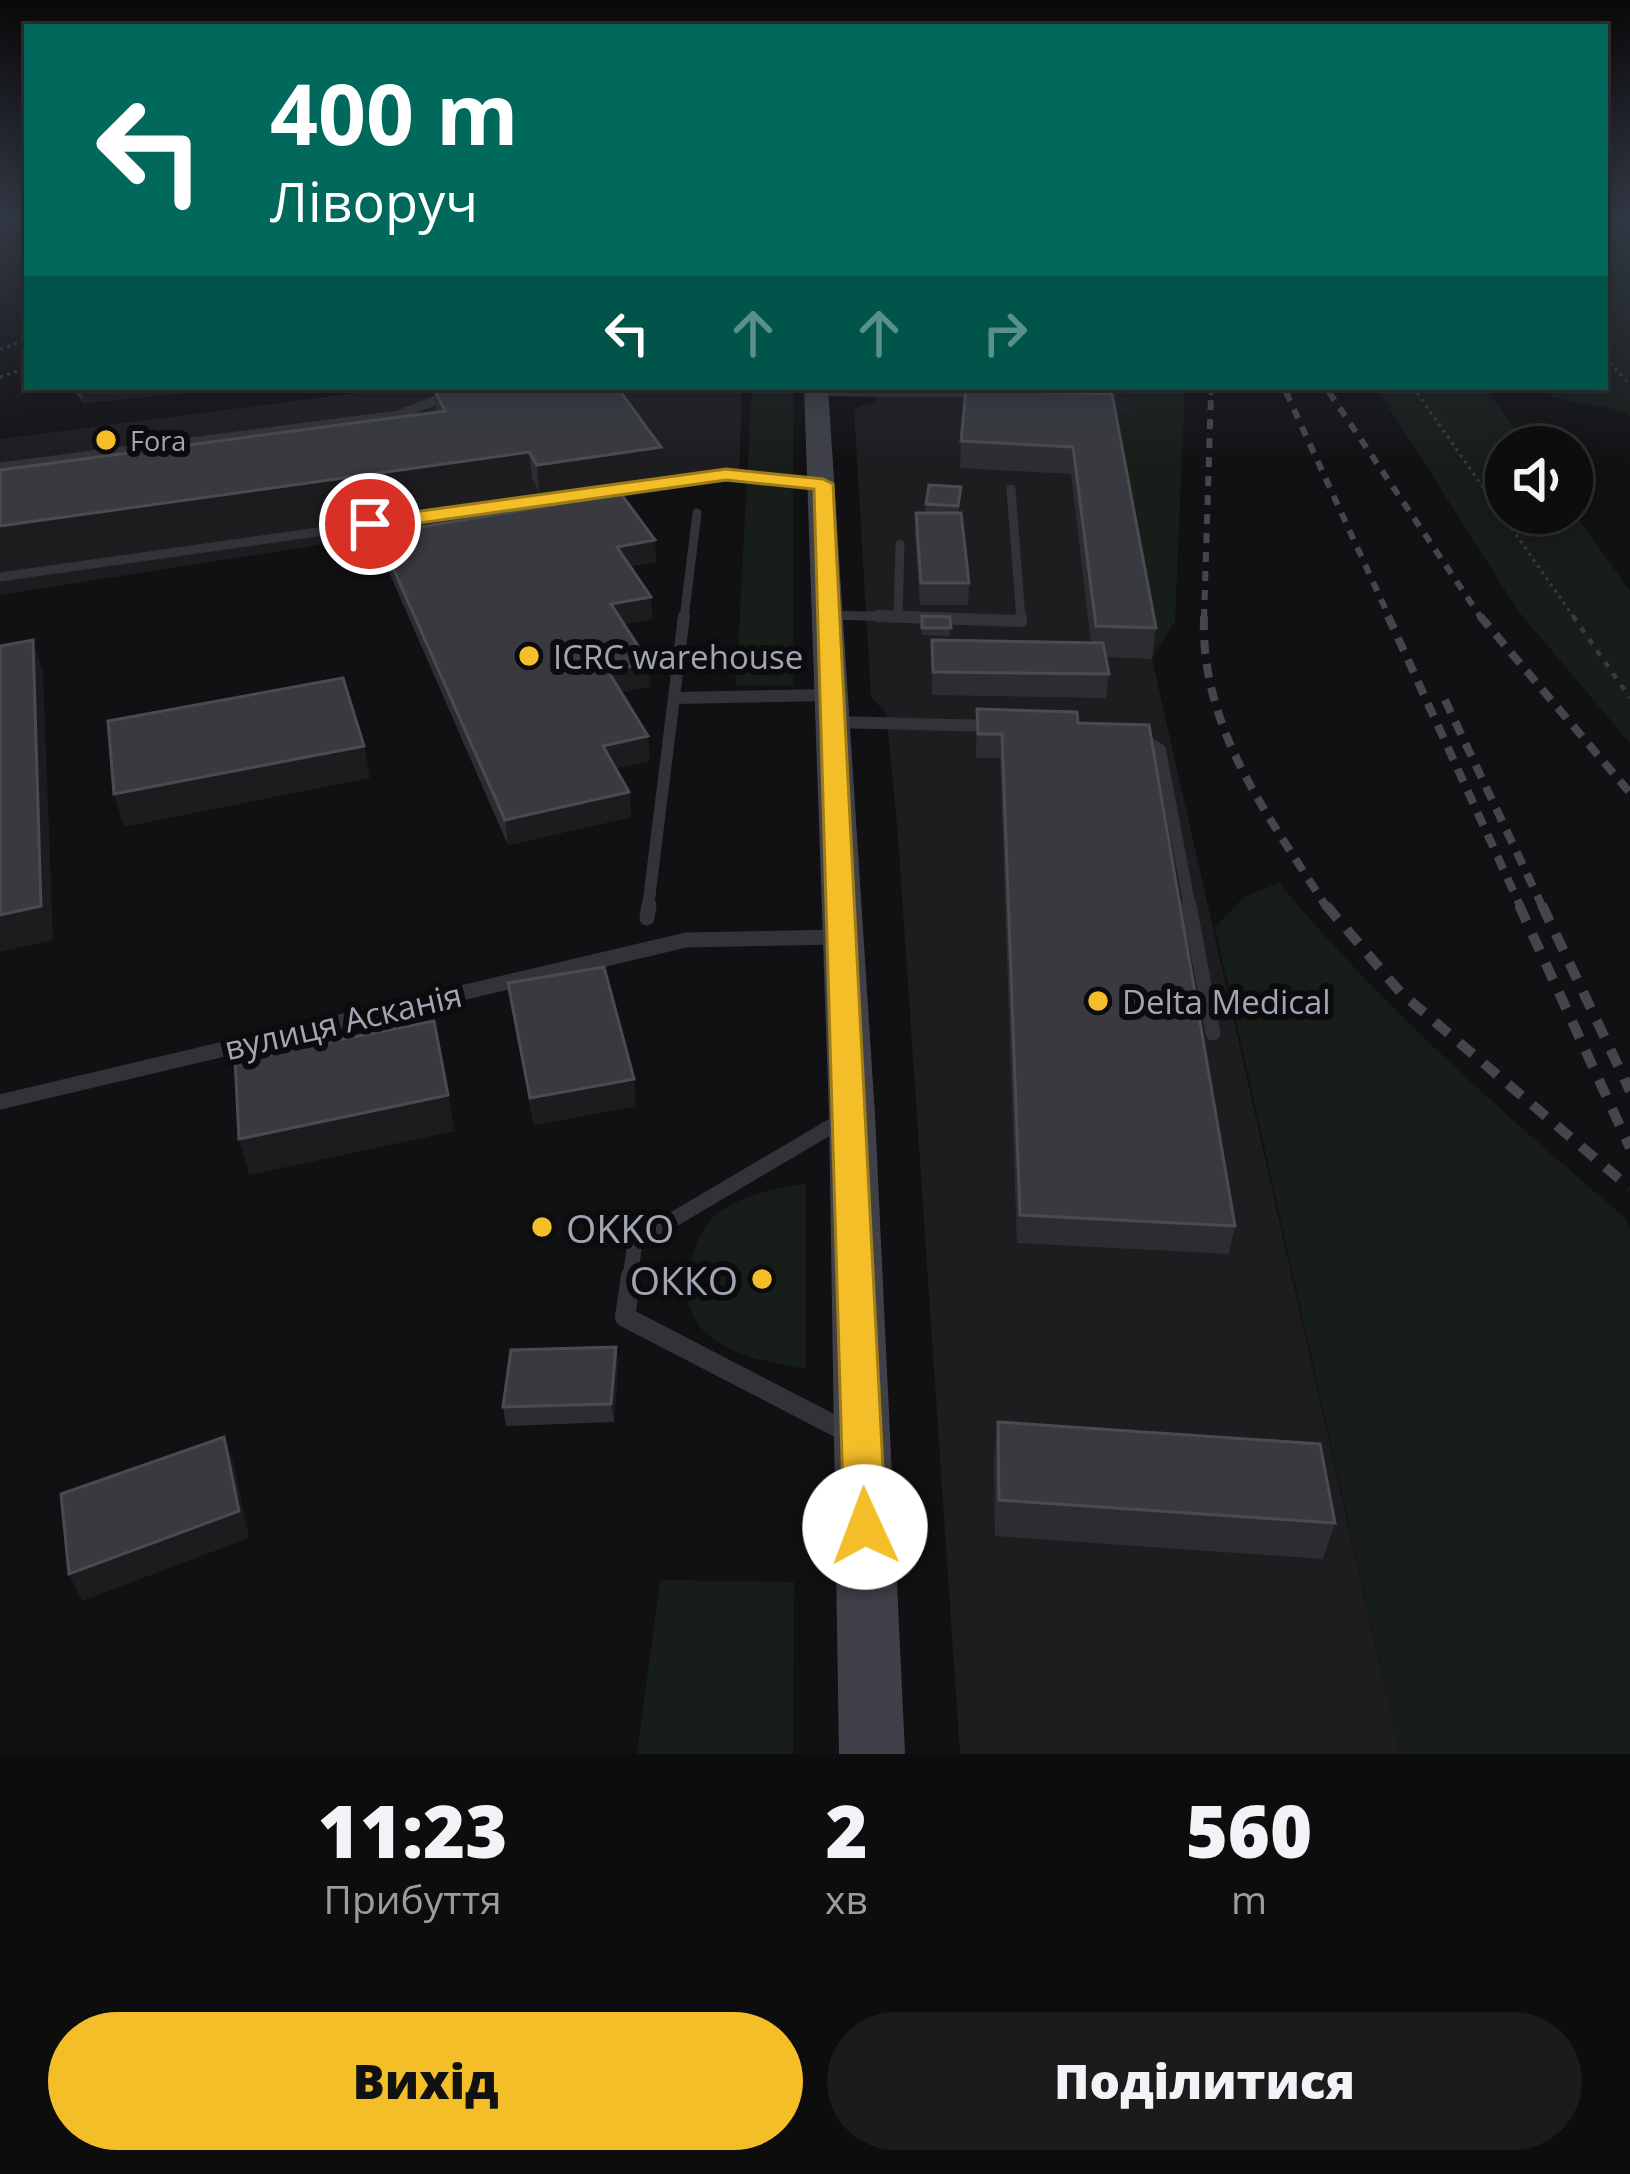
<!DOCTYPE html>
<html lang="uk">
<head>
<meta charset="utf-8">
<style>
	:root { --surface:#0d0d0e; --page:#1b1b1c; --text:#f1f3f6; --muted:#9a9c9e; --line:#2d2d2e; --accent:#f4be28 }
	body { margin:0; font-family:"Open Sans",sans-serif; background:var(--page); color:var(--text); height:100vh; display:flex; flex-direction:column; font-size:45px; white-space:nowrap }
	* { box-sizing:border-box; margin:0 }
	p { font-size:39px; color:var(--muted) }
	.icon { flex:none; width:66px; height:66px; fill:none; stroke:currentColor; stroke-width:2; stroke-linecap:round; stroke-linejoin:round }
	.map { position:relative; height:1754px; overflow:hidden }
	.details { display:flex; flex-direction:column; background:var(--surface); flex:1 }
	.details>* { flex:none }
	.hud { position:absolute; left:24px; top:24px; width:1584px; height:366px; border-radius:0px; box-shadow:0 6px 18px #0003,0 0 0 3px var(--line); background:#00695c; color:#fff; overflow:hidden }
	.fabs { position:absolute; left:1485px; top:426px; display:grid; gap:24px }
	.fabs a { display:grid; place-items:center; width:108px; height:108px; border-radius:50%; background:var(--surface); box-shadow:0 6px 18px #0003,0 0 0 3px var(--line); font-size:60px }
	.pin { position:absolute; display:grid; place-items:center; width:102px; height:102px; color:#fff; margin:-51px; border:6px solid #fff; border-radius:50%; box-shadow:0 3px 12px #0007 }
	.me { position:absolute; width:132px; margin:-66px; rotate:358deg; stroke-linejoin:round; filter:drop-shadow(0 0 9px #0008) }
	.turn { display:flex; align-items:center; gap:42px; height:252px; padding:0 48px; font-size:54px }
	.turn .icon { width:156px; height:156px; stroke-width:2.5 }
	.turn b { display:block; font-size:84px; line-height:102px }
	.lanes { display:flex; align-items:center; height:114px; padding:0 48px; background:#0003; justify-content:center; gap:60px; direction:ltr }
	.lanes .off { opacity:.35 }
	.eta { display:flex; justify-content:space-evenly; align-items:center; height:204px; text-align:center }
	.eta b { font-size:72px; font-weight:800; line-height:84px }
	.button { display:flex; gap:24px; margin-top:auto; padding:24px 48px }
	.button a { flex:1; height:138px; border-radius:72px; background:var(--accent); color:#111; font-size:48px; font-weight:800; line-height:138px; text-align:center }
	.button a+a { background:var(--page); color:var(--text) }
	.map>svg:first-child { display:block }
	.built { fill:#1d1d20 }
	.green { fill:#171d19 }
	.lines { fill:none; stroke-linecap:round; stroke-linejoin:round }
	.path-far1 { stroke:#383a3f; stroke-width:3; stroke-dasharray:3 4.5; stroke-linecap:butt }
	.path { stroke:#383a3f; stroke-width:4.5; stroke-dasharray:6 8; stroke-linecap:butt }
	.service-far4 { stroke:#323338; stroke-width:8 }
	.service-far3 { stroke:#323338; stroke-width:9 }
	.service-far2 { stroke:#323338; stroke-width:12 }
	.service-far1 { stroke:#323338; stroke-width:15 }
	.service { stroke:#323338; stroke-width:20 }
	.secondary { fill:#404148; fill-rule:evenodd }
	.rail-far3 { stroke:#45464d; stroke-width:4.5; stroke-dasharray:8 6; stroke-linecap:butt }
	.rail-far2 { stroke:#45464d; stroke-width:6; stroke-dasharray:10 9; stroke-linecap:butt }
	.rail-far1 { stroke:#45464d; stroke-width:8; stroke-dasharray:14 10; stroke-linecap:butt }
	.rail { stroke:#45464d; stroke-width:10; stroke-dasharray:18 14; stroke-linecap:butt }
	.wall { fill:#2d2d31 }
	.shaded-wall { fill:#1c1c1f }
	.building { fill:#393a3f; stroke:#4a4b51; stroke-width:3 }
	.route { fill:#f4be28; stroke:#9f7c1a; stroke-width:3 }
	.poi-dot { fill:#f4be28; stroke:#0c0c0e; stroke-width:4.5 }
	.labels { text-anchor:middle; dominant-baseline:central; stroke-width:12; stroke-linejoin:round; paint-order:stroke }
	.far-poi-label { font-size:27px; fill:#a2a6b4; stroke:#0c0c0e; text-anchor:start }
	.poi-label { font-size:33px; fill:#a2a6b4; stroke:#0c0c0e; text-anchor:start }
	.street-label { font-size:33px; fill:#a2a6b4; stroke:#0c0c0e }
	.near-poi-label { font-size:39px; fill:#a2a6b4; stroke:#0c0c0e; text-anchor:start }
</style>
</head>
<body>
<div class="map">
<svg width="1630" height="1754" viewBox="0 0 1630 1754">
	<rect width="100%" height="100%" fill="#111113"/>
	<g class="built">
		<polygon points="404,387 742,387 739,479 0,595 0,439"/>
		<polygon points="876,387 1128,387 1133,409 1110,420 1152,659 1400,1754 960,1754 898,836 886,713 871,697 854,409 875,402"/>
	</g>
	<g class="green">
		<path d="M1605,219h25v197c-27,-16 -68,-7 -91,-29h66z"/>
		<polygon points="752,387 793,387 793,685 736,685"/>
		<polygon points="1128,387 1185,387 1175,621 1152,659 1110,420 1132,409"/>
		<polygon points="1376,387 1485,387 1528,447 1506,447 1506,513 1572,510 1630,591 1630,743 1519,612"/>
		<path d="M1279,883c104,125 223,229 346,335l5,11v525h-230l-185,-827 29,-30z"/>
		<path d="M806,1183v186c-55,-9 -133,-25 -117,-99 5,-21 11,-43 29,-57 24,-19 60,-24 88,-30z"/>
		<polygon points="660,1580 794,1582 793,1754 637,1754"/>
	</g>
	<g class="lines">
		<g class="path-far1">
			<polyline points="1605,240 1630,240"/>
			<polyline points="0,349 27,340"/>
			<polyline points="1605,357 1630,385"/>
			<polyline points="0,377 27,368"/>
			<polyline points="1413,387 1575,619"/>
		</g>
		<polyline class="path" points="1573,616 1630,698"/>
		<g class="service-far4">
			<polyline points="816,392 979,393"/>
			<polyline points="450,395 471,387"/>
		</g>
		<g class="service-far3">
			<polyline points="847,392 979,393"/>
			<polyline points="0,467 398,415 457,392"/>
			<polyline points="1011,489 1021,619"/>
			<polyline points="0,577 726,474 823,484"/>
			<polyline points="830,615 973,619"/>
			<polyline points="898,617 900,544"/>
			<polyline points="684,619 697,513"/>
		</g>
		<g class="service-far2">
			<polyline points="877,616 1021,621 1021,616"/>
			<polyline points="674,698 831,695"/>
			<polyline points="834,722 992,726"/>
			<polyline points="1139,737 1160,750 1190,908"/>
			<polyline points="648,908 684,616"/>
		</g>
		<g class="service-far1">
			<polyline points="1189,905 1213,1033"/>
			<polyline points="647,918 649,905"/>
			<polyline points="0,1102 686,940 840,937"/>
			<polyline points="630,1279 635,1242 842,1120"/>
		</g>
		<polyline class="service" points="631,1276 625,1317 847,1432"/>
		<polygon class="secondary" points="804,387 828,387 875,1115 905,1754 839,1754 829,1115"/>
		<g class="rail-far3">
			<polyline points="1284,387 1288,395"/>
			<polyline points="1326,387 1331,395"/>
			<polyline points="1211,395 1211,387"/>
		</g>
		<g class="rail-far2">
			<polyline points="1286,392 1390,619"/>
			<polyline points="1329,392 1482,619"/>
			<polyline points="1204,619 1211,392"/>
		</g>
		<g class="rail-far1">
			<path d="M1204,616c-4,114 66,201 123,292"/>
			<polyline points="1388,616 1521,908"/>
			<polyline points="1480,616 1630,793"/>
			<polyline points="1445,700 1543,908"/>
		</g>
		<g class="rail">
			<polyline points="1326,905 1400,992 1630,1188"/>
			<polyline points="1519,905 1630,1148"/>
			<polyline points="1542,905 1630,1091"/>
		</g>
	</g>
	<g class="wall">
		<polygon points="70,387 244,387 84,403"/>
		<polygon points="433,387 662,474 539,492 532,479 437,412"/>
		<polygon points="1035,387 1116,387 1114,401 1156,628 1152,659 1106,657 1109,674 1106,698 932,695 932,640 1091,643 1071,474 960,468 961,441 1036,392"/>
		<polygon points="960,501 958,513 969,583 968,605 920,605 915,534 916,513 925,513 926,504"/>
		<polygon points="378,534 656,562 630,566 653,619 624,624 651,686 621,692 650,761 616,768 629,792 631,817 508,845 382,556"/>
		<polygon points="922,616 950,617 950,636 922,635"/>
		<polygon points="977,709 1078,723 1235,1226 1229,1254 1017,1243 1000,758 976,758"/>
		<polygon points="508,983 636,1106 534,1125"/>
		<polygon points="616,1347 618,1365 614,1422 506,1426 503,1407"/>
		<polygon points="998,1422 1335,1523 1323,1559 995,1536 994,1458"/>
	</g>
	<g class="shaded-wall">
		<polygon points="80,387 244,387 84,403"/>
		<polygon points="661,447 662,474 539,492 537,465"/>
		<polygon points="529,452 532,479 0,555 0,526"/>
		<polygon points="655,540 656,562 618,568 617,547"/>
		<polygon points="651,597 653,619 613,626 611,604"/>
		<polygon points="33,640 43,671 53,940 0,952 0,915"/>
		<polygon points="649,663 651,686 610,694 608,671"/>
		<polygon points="648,736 650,761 606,770 603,746"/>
		<polygon points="364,746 370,778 124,827 114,794"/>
		<polygon points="629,792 631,817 508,845 505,820"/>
		<polygon points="634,1079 636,1106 534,1125 530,1098"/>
		<polygon points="448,1095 455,1131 249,1175 239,1139"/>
		<polygon points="616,1347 618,1365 614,1422 611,1404"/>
		<polygon points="224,1437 234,1464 249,1538 82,1601 69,1574"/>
	</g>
	<g class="building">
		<polygon points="433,387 617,387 661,447 537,465 529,452 0,526 0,470 445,411"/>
		<polygon points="966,389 1112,394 1156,628 1096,626 1073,447 961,441"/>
		<polygon points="929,485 961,487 958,506 926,504"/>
		<polygon points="621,494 655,540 617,547 651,597 611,604 649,663 608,671 648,736 603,746 629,792 505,820 378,534"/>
		<polygon points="916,513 961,513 969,583 921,583"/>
		<polygon points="922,616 950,617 951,628 922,628"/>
		<polygon points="33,640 41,906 0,915 0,646"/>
		<polygon points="932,640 1103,643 1109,674 933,672"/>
		<polygon points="343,678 364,746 114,794 108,721"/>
		<polygon points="977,709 1077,712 1078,723 1149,725 1235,1226 1020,1215 1002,734 978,734"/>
		<polygon points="604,967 634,1079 530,1098 508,983"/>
		<polygon points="434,1021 448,1095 239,1139 235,1060"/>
		<polygon points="616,1347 611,1404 503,1407 511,1350"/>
		<polygon points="998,1422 1320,1444 1335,1523 999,1500"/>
		<polygon points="224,1437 239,1511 69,1574 61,1494"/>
	</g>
	<linearGradient id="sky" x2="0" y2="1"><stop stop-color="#09090a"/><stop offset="0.47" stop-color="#323844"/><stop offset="1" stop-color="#323844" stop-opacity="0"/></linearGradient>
	<rect width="1630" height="465" fill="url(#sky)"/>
	<polygon class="route" points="726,469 823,479 833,484 886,1527 879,1540 865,1545 850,1540 844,1527 814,489 726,480 370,530 360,524 370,518"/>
	<g class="poi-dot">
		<circle cx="106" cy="440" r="12"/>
		<circle cx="529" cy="656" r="12"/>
		<circle cx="1098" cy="1001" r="12"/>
		<circle cx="542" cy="1227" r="12"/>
		<circle cx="762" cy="1279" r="12"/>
	</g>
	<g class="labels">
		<g class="far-poi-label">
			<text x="130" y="440">Fora</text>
		</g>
		<g class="poi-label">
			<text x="553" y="656">ICRC warehouse</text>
			<text x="1122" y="1001">Delta Medical</text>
		</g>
		<g class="street-label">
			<text transform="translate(343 1021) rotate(-13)">вулиця Асканія</text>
		</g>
		<g class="near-poi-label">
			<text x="566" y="1227">OKKO</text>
			<text x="738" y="1279" text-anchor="end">ОККО</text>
		</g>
	</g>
</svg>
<div class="fabs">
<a><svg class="icon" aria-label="sound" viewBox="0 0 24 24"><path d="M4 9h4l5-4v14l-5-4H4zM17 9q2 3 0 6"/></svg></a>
</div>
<div class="pin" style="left:370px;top:524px;background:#d93025"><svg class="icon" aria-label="arrive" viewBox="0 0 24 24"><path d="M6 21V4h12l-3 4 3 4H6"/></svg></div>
<svg class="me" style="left:865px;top:1527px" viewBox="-20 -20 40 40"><circle r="19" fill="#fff"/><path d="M0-13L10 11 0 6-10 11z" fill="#f4be28"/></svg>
<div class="hud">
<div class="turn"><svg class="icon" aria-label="left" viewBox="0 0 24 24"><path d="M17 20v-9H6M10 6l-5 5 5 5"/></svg><div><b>400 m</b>Ліворуч</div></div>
<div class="lanes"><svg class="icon" aria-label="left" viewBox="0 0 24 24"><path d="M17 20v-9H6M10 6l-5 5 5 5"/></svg><svg class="icon off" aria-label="ahead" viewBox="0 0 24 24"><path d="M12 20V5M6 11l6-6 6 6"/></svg><svg class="icon off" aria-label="ahead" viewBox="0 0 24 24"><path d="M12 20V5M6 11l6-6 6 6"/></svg><svg class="icon off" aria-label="right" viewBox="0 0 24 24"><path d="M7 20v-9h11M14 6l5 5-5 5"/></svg></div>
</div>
</div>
<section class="details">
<div class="eta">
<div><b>11:23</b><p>Прибуття</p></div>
<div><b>2</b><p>хв</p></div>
<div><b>560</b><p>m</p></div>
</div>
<div class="button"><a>Вихід</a><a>Поділитися</a></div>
</section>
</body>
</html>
